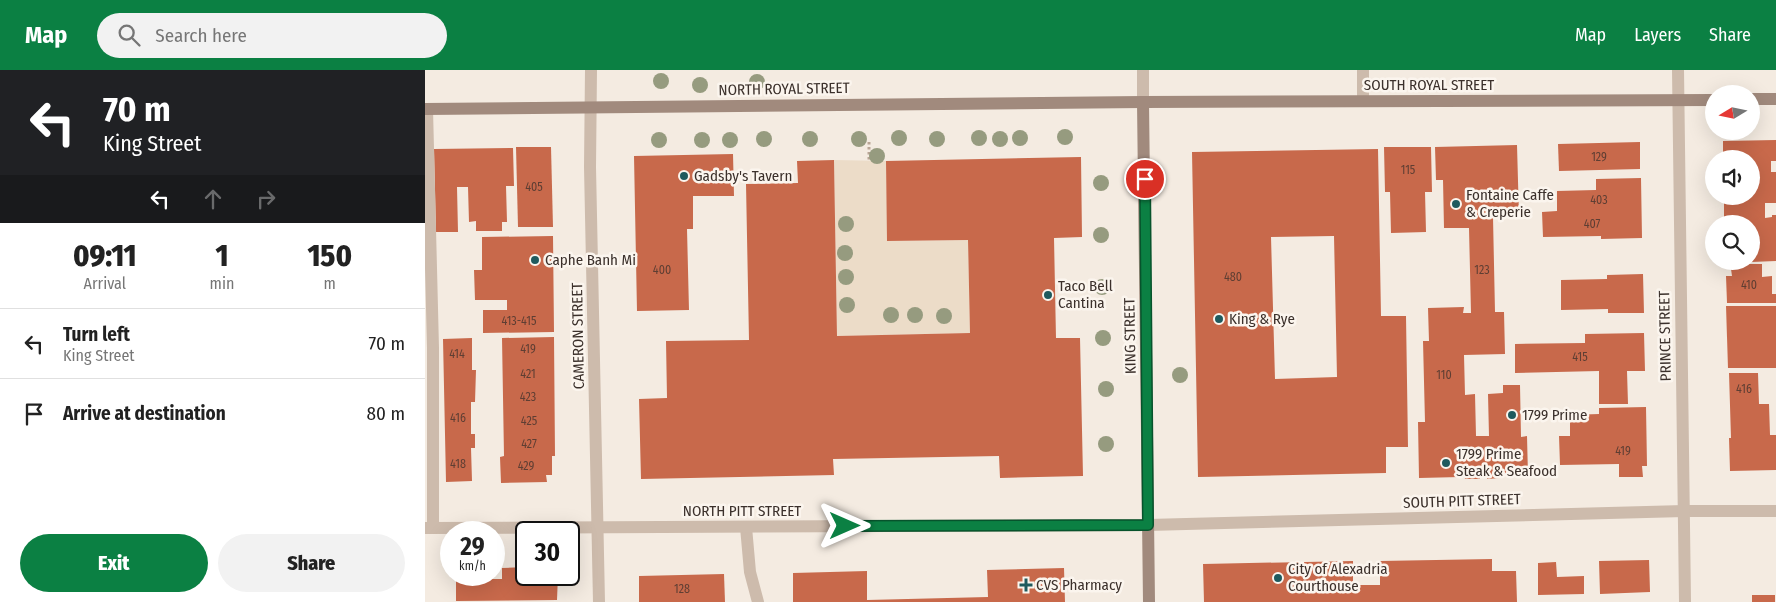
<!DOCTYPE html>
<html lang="en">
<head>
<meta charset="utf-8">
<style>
	:root { --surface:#fff; --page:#f2f2f2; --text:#222; --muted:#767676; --line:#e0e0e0; --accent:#0b8043 }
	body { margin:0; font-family:"Fira Sans Condensed",sans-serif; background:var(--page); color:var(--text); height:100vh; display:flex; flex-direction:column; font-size:19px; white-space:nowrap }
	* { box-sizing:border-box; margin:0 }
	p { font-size:16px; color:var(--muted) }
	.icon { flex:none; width:28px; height:28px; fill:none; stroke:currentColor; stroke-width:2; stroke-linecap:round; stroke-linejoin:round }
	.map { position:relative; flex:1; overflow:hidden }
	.sheet { display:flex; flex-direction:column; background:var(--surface); width:425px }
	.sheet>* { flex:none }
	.guide { background:#202124; color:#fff; overflow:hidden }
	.needle { width:32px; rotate:260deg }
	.controls { position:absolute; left:1280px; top:15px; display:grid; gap:10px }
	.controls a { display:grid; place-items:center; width:55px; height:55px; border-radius:50%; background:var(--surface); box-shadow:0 5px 20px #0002; font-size:25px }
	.speed { position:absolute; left:15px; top:451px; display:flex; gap:10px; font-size:25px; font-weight:700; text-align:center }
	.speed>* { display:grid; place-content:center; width:65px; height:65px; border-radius:50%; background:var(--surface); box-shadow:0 5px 20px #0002; line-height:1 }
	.speed small { font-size:12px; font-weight:400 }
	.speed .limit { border:2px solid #111; border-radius:8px; background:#fff; color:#111 }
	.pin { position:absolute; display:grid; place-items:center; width:42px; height:42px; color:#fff; margin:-21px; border:2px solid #fff; border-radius:50%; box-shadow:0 1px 5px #0007 }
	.me { position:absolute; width:55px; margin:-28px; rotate:90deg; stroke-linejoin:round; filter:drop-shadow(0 0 4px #0008) }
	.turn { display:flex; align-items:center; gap:18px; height:105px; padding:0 20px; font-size:22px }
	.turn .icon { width:65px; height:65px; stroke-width:2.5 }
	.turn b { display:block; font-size:35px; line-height:42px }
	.lanes { display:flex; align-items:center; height:48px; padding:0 20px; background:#0003; justify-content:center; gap:25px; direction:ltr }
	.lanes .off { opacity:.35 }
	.eta { display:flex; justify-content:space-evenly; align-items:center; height:85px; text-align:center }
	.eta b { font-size:30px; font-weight:800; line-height:35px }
	.primary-button { display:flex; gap:10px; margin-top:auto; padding:10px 20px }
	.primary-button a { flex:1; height:58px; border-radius:30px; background:var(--accent); color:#fff; font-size:20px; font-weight:800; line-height:58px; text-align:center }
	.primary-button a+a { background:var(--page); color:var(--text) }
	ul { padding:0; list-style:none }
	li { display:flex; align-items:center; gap:15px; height:70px; padding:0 20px; border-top:1px solid var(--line) }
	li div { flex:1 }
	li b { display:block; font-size:19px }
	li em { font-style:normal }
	header { display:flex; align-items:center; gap:30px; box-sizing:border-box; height:70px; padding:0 25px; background:var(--accent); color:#fff }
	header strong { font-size:24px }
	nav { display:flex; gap:28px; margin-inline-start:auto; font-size:18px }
	.search { width:350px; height:45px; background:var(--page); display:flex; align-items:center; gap:12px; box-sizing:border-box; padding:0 18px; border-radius:28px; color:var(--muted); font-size:19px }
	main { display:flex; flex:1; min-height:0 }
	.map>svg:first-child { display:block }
	.plaza { fill:#ecdcc8 }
	.building { fill:#c8694b; fill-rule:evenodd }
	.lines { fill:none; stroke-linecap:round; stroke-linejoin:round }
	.path { stroke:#b9a596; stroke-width:3; stroke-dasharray:2.5 2.5; stroke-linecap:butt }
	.service { stroke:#cdbbac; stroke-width:12 }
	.minor { stroke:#cdbbac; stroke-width:12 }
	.tertiary { stroke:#cdbbac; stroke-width:12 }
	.secondary { stroke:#a18a7d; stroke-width:12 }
	.tree { fill:#969b7f }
	.route-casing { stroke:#07532c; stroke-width:12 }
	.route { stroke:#0b8043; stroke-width:9 }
	.poi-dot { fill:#1f5a5e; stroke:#fbf5ee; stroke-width:2 }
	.labels { text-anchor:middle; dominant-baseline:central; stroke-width:5; stroke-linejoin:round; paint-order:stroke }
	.number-label { font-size:12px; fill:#5e3e33 }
	.street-label { font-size:15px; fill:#3b302b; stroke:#fbf5ee }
	.poi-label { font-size:15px; fill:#3b302b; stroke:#fbf5ee; text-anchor:start }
</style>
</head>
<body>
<header>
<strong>Map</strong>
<div class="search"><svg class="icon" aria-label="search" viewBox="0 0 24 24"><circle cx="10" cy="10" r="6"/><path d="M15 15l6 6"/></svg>Search here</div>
<nav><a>Map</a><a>Layers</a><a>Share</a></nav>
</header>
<main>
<section class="sheet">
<div class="guide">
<div class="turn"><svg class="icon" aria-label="left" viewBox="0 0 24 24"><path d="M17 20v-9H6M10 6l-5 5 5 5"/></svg><div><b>70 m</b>King Street</div></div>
<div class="lanes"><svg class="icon" aria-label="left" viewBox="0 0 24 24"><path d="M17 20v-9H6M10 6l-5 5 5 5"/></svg><svg class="icon off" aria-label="ahead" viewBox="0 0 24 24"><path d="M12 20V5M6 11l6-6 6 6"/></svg><svg class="icon off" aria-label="right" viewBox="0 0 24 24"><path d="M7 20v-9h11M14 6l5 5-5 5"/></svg></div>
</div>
<div class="eta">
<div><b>09:11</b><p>Arrival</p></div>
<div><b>1</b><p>min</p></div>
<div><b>150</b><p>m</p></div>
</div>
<ul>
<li><svg class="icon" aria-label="left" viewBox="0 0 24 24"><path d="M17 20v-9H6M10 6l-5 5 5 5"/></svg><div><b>Turn left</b><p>King Street</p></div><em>70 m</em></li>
<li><svg class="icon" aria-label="arrive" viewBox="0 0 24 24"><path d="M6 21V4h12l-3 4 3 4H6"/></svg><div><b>Arrive at destination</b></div><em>80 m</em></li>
</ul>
<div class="primary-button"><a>Exit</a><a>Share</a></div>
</section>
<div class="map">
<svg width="1351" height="532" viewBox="0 0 1351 532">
	<rect width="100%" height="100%" fill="#f4ebe1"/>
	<polygon class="plaza" points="409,90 461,91 463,171 543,170 545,263 412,266"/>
	<g class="building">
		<polygon points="1351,70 1351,91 1346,91 1346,102 1351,102 1351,133 1340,133 1340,148 1347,147 1347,145 1351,145 1351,191 1326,192 1326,154 1299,154 1299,126 1326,126 1326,89 1298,89 1298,71"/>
		<polygon points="1215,72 1215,99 1134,101 1133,74"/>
		<polygon points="1092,75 1094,147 1068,147 1070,242 1079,242 1080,284 1039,285 1040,325 1050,324 1051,366 1064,366 1063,324 1078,323 1078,315 1095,315 1096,367 1102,366 1103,406 1080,406 1080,402 1075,402 1075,408 1062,409 1062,404 1055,404 1055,409 1040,409 1039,404 1035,404 1035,407 994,408 993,352 1000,352 998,271 1004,271 1003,238 1039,237 1038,243 1046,243 1044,158 1019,158 1018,110 1011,110 1010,77"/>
		<polygon points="91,77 126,77 128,157 93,157"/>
		<polygon points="959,77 1006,77 1007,122 1000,122 1001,162 966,163 965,122 960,122"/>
		<polygon points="88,78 89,116 81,116 82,152 77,152 77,161 51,161 51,151 44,152 43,117 32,117 33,162 11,162 9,79"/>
		<path d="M953,79l3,167h25l2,131h-22v26l-188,4 -6,-325zM909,166l3,141 -62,2 -4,-142z"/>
		<polygon points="308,84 309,126 268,126 268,159 262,159 264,240 212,241 209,86"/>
		<polygon points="656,87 657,167 629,168 631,268 655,268 658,406 575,408 574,386 408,389 409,405 216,409 214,329 242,328 241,271 324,270 321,114 373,113 372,91 409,90 412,266 545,263 543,170 462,171 461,91"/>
		<polygon points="1216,108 1217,168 1176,169 1176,166 1118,167 1117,142 1132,141 1132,121 1171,120 1171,109"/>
		<polygon points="128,166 129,262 58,263 58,240 82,240 82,230 50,230 49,200 57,200 57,167"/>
		<polygon points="1310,194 1337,194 1337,207 1347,206 1347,224 1351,224 1351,233 1302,233 1301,206 1307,206 1306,199"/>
		<polygon points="1218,204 1219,243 1183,243 1183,239 1136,240 1136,210 1182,209 1182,205"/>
		<polygon points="1301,236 1351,236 1351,298 1303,298"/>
		<polygon points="1219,263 1220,301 1202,301 1203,334 1174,334 1174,301 1090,303 1090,274 1160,273 1160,264"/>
		<polygon points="129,267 130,386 127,386 127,405 121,405 122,412 76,413 75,387 79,386 77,268"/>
		<polygon points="47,268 47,300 51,300 50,332 46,332 46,364 50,364 50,378 46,378 47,411 21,412 18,269"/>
		<polygon points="1304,303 1333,303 1334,334 1344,334 1345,365 1351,365 1351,400 1305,401 1304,368 1306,368"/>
		<polygon points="1221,337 1222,396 1217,396 1218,407 1194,407 1194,394 1135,395 1134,366 1145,366 1145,345 1174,344 1174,338"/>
		<polygon points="1067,489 1067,501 1091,501 1092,532 779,532 778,494 928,491 928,515 955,515 955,491"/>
		<polygon points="1224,490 1225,522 1175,524 1174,491"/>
		<polygon points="1131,492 1132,507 1159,506 1159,524 1113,525 1113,493"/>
		<polygon points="101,497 101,505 133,505 132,530 31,531 31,509 77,509 77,498"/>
		<polygon points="639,498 640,532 368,532 368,503 442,501 442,530 563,527 562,500"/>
		<polygon points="299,504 300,532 214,532 214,506"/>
		<rect x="1327" y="525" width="23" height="7"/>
	</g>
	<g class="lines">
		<polyline class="path" points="444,72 444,91"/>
		<g class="service">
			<polyline points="938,0 938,31"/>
			<polyline points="2,39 8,278 8,458"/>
			<polyline points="321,457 325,502 333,532"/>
		</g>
		<g class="minor">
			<polyline points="718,0 718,32"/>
			<polyline points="0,458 723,455 1259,441 1351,441"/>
		</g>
		<g class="tertiary">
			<polyline points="166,0 165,97 174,532"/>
			<polyline points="1253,0 1260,532"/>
		</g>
		<g class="secondary">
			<polyline points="1326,29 1351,29"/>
			<polyline points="718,32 724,532"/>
			<polyline points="0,39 718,32 1289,30"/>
		</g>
	</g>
	<g class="tree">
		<circle cx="236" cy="11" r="8"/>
		<circle cx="332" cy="12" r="8"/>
		<circle cx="275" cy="15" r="8"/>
		<circle cx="640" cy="67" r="8"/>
		<circle cx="474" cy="68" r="8"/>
		<circle cx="554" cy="68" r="8"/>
		<circle cx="595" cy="68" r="8"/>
		<circle cx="339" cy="69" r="8"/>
		<circle cx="385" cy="69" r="8"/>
		<circle cx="434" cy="69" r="8"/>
		<circle cx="512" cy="69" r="8"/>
		<circle cx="575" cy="69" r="8"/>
		<circle cx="234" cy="70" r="8"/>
		<circle cx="277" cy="70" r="8"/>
		<circle cx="305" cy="70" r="8"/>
		<circle cx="452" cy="86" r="8"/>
		<circle cx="676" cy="113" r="8"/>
		<circle cx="421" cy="154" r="8"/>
		<circle cx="676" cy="165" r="8"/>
		<circle cx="420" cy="183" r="8"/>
		<circle cx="421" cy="207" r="8"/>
		<circle cx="677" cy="217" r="8"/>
		<circle cx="422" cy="235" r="8"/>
		<circle cx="466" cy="245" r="8"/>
		<circle cx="490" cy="245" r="8"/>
		<circle cx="519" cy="246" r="8"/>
		<circle cx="678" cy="268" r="8"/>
		<circle cx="755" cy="305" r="8"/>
		<circle cx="681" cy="319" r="8"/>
		<circle cx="681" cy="374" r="8"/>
	</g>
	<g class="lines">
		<g class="route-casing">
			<polyline id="route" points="420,456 723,455 720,109"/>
		</g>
		<use href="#route" class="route"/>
	</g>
	<g class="poi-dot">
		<circle cx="259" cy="106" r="5"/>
		<circle cx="1031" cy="134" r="5"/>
		<circle cx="110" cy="190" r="5"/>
		<circle cx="623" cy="225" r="5"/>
		<circle cx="794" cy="249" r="5"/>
		<circle cx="1087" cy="345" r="5"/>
		<circle cx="1021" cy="393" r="5"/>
		<circle cx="853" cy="508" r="5"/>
		<path d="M598.5 507.5h5v5h5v5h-5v5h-5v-5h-5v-5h5z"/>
	</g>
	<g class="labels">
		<g class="number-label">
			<text x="1174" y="87">129</text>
			<text x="983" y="100">115</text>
			<text x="109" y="117">405</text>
			<text x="1174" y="130">403</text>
			<text x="1167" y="154">407</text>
			<text x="237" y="200">400</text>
			<text x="1057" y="200">123</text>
			<text x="808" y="207">480</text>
			<text x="1324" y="215">410</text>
			<text x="94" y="251">413-415</text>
			<text x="103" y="279">419</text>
			<text x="32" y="284">414</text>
			<text x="1155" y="287">415</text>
			<text x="103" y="304">421</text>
			<text x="1019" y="305">110</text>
			<text x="1319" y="319">416</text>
			<text x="103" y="327">423</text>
			<text x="33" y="348">416</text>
			<text x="104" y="351">425</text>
			<text x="104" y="374">427</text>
			<text x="1198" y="381">419</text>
			<text x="33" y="394">418</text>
			<text x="101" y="396">429</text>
			<text x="257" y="519">128</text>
		</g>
		<g class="street-label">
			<text x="1004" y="15">SOUTH ROYAL STREET</text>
			<text transform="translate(359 19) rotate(-1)">NORTH ROYAL STREET</text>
			<text transform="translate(153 266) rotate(-91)">CAMERON STREET</text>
			<text transform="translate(705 266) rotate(-91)">KING STREET</text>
			<text transform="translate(1240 266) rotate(-91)">PRINCE STREET</text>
			<text transform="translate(1037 431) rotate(-2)">SOUTH PITT STREET</text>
			<text x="317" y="441">NORTH PITT STREET</text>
		</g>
		<g class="poi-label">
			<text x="269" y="106">Gadsby's Tavern</text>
			<text x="1041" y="125">Fontaine Caffe<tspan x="1041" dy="17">&amp; Creperie</tspan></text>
			<text x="120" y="190">Caphe Banh Mi</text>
			<text x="633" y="216">Taco Bell<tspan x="633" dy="17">Cantina</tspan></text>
			<text x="804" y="249">King &amp; Rye</text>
			<text x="1097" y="345">1799 Prime</text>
			<text x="1031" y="384">1799 Prime<tspan x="1031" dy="17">Steak &amp; Seafood</tspan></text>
			<text x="863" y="499">City of Alexadria<tspan x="863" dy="17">Courthouse</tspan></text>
			<text x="611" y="515">CVS Pharmacy</text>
		</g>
	</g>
</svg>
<div class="controls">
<a><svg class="needle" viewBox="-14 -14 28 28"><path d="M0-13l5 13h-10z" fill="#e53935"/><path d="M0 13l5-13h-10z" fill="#767676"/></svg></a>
<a><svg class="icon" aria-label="sound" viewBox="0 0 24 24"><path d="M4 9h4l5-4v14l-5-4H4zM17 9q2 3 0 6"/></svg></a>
<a><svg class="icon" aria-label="search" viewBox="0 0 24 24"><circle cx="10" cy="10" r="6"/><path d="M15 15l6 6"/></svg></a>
</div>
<div class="speed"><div>29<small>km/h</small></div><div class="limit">30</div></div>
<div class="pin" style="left:720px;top:109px;background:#d93025"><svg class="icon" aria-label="arrive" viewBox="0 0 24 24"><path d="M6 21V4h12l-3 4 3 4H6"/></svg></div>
<svg class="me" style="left:420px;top:456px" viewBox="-20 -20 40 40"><path d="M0-17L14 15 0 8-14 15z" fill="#0b8043" stroke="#fff" stroke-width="4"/></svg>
</div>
</main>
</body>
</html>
